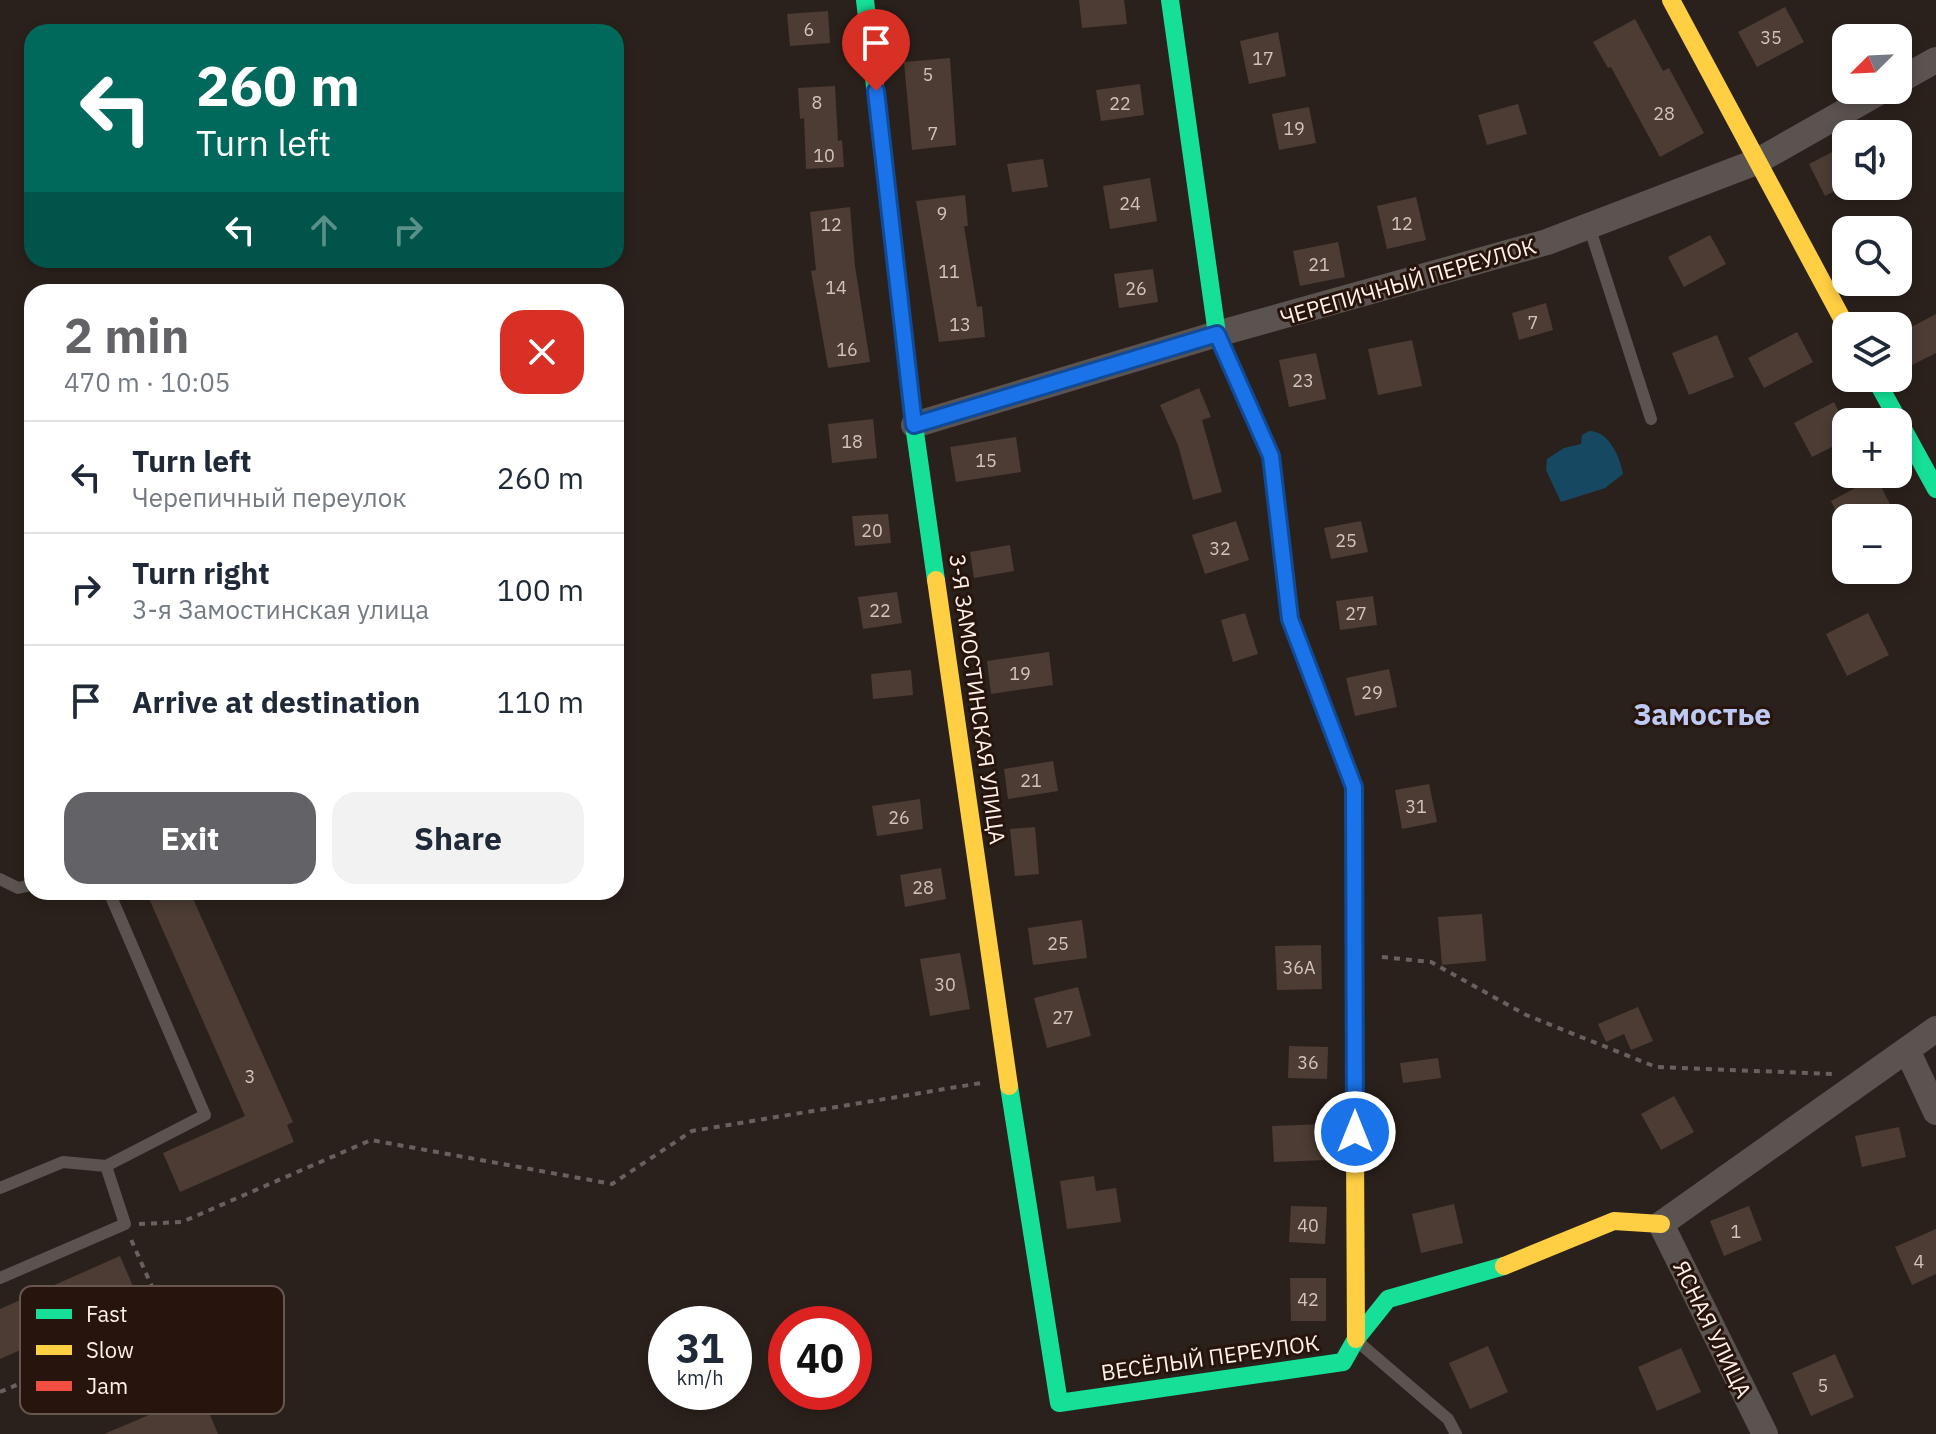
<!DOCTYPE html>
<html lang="en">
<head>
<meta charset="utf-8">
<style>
	:root { --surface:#fff; --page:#f2f2f3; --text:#1f2937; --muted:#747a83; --line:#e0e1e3; --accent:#626267 }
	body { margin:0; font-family:"IBM Plex Sans",sans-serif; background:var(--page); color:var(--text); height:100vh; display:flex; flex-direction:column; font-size:30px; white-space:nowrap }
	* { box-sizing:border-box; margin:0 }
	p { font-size:26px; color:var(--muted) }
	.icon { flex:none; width:44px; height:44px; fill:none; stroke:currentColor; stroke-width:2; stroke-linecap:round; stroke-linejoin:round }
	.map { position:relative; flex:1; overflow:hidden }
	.panel { position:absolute; left:24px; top:284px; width:600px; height:616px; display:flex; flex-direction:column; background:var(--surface); border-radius:24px; box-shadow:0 4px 12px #0003 }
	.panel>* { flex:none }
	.banner { position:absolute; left:24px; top:24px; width:600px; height:244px; border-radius:24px; box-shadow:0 4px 12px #0003; background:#00695c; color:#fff; overflow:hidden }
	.needle { width:52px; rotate:246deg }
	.buttons { position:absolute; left:1832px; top:24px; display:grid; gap:16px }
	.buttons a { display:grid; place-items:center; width:80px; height:80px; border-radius:16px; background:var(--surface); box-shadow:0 4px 12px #0003; font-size:40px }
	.speed { position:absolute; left:648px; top:1306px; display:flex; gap:16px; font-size:40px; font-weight:700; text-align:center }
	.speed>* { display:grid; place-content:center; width:104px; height:104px; border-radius:50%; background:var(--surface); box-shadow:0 4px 12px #0003; line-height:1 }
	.speed small { font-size:20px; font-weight:400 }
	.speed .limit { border:12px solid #d22; background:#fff; color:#111 }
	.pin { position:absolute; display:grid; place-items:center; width:68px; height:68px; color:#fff; margin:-82px -34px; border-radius:50% 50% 50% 0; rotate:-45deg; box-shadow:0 0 8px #0007 }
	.pin .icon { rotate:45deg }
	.me { position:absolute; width:88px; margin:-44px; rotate:0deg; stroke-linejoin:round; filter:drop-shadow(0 0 6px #0008) }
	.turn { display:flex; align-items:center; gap:28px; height:168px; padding:0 40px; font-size:36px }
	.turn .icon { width:104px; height:104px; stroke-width:2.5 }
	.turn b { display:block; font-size:56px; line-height:68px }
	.lanes { display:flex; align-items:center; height:76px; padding:0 40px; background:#0003; justify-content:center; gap:40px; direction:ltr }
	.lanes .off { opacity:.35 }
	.round { display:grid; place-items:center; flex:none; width:84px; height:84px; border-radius:24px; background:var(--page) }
	.summary { display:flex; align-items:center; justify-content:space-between; height:136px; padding:0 40px }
	h1 { font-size:48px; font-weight:700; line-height:60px; color:var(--accent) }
	.primary-button { display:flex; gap:16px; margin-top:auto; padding:16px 40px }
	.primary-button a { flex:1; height:92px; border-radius:24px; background:var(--accent); color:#fff; font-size:32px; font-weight:700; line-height:92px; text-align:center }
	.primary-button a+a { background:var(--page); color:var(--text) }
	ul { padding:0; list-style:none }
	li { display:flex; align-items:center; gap:24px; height:112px; padding:0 40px; border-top:2px solid var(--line) }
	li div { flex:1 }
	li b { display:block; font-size:30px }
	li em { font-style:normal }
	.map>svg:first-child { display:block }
	.water { fill:#164961 }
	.building { fill:#4c3c33 }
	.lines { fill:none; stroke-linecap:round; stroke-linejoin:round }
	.path { stroke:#68615d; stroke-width:4; stroke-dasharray:6 6; stroke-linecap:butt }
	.lane { stroke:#5b5350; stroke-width:12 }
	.street { stroke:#5b5350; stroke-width:26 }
	.fast { stroke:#16e098; stroke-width:18 }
	.slow { stroke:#ffcf43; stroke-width:18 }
	.jam { stroke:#f24e42; stroke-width:18 }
	.route-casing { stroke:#114b97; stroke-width:20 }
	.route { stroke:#1a73e8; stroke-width:14 }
	.labels { text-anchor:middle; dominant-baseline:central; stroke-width:6; stroke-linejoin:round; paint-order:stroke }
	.number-label { font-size:18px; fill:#d2c3bc }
	.street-label { font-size:22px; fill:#fef0ea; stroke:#27150d }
	.district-label { font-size:30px; font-weight:bold; fill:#bdcaf3; stroke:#27150d }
	.key { fill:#27150d; stroke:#68574f; stroke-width:2 }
	.key-label { font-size:22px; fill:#fef0ea }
</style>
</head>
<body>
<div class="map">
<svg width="1936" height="1434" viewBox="0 0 1936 1434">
	<rect width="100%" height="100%" fill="#2b211c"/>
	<path class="water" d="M1589,431c20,0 31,26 34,43l-18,14 -44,14 -15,-32 1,-11 17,-11 17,-4 1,-9z"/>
	<g class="building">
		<polygon points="1079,0 1124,0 1127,24 1082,28"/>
		<polygon points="1785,7 1804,42 1757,67 1738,32"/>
		<polygon points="828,11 830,43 790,46 787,14"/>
		<polygon points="1635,19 1663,71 1669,68 1704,133 1660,157 1611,67 1608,68 1593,42"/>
		<polygon points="1278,32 1286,76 1249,84 1240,41"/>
		<polygon points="950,58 956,145 912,150 904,62"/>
		<polygon points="1140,84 1144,115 1101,121 1096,90"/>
		<polygon points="835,86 838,141 842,140 844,167 806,169 804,118 800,119 798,88"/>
		<polygon points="1518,104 1527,134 1487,145 1478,115"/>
		<polygon points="1309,107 1316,143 1279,150 1272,114"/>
		<polygon points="1846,145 1846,185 1825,196 1809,164"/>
		<polygon points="1043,159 1048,187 1012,192 1007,164"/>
		<polygon points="1150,178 1157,221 1110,229 1103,186"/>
		<polygon points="965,195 968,226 964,226 977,307 982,306 985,337 939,342 916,201"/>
		<polygon points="1416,197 1426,240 1387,249 1377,206"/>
		<polygon points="850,207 855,266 870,362 828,368 811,271 816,270 810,212"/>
		<polygon points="1710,235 1726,264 1684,287 1668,257"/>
		<polygon points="1338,242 1345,277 1300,286 1293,251"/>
		<polygon points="1153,269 1158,302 1119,308 1114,274"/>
		<polygon points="1546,303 1553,330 1519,340 1512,313"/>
		<polygon points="1936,314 1936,353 1910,366 1898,344 1898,334"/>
		<polygon points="1797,332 1813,362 1764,388 1748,358"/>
		<polygon points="1717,335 1734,377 1689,395 1672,353"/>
		<polygon points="1412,340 1422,386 1378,395 1368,349"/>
		<polygon points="1316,353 1326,399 1289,407 1279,360"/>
		<polygon points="1199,388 1211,417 1202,420 1222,492 1193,500 1178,445 1160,405"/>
		<polygon points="1834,402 1846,426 1846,440 1812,457 1794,423"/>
		<polygon points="873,419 877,458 832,463 828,424"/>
		<polygon points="1016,437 1021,472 956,482 950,447"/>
		<polygon points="1876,477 1892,508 1873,518 1839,518 1831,501"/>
		<polygon points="888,514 891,543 855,546 852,516"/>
		<polygon points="1236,521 1249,560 1205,574 1192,535"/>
		<polygon points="1361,521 1368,552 1331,559 1324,528"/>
		<polygon points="1010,545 1014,571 974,578 970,552"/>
		<polygon points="897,592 902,623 863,629 858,597"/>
		<polygon points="1373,596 1377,625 1340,630 1336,601"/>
		<polygon points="1245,613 1258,654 1233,662 1221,620"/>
		<polygon points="1868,613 1889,655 1847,676 1826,634"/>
		<polygon points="1049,652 1053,685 991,694 987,661"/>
		<polygon points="1389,669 1397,707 1355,716 1346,678"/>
		<polygon points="911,670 913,695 873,699 871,674"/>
		<polygon points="1053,761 1058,791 1008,799 1004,769"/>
		<polygon points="1429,784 1437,822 1402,829 1395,790"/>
		<polygon points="920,799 923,829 877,836 872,806"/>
		<polygon points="1035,827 1039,874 1015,876 1010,829"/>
		<polygon points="941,868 946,899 905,907 900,875"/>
		<polygon points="146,892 190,892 293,1122 287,1125 294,1142 180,1192 163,1153 245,1116"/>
		<polygon points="1482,914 1486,961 1442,965 1438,917"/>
		<polygon points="1082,920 1087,958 1033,965 1028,928"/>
		<polygon points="1321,945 1322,989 1277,990 1275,946"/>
		<polygon points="960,953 970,1009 930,1016 920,959"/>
		<polygon points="1078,987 1091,1036 1047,1048 1034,998"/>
		<polygon points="1638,1007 1653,1041 1631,1050 1624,1034 1606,1042 1598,1024"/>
		<polygon points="1289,1046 1328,1047 1327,1079 1288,1078"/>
		<polygon points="1438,1058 1441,1078 1403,1083 1400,1063"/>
		<polygon points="1674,1096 1694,1132 1661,1150 1641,1114"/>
		<polygon points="1326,1124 1328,1160 1274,1162 1272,1126"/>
		<polygon points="1899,1127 1906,1157 1862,1167 1855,1136"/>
		<polygon points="1094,1176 1096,1191 1116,1188 1121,1222 1067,1229 1060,1181"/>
		<polygon points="1454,1204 1463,1243 1421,1253 1412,1214"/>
		<polygon points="1291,1206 1327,1207 1325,1244 1289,1242"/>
		<polygon points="1749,1206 1762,1240 1724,1256 1710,1221"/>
		<polygon points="1936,1229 1936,1274 1912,1285 1895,1247"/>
		<polygon points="120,1256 138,1298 0,1359 0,1309"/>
		<polygon points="1290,1278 1326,1278 1326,1321 1291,1321"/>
		<polygon points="1488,1346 1508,1392 1470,1409 1449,1363"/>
		<polygon points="1681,1348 1701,1392 1657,1411 1638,1367"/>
		<polygon points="1835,1354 1854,1397 1811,1416 1792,1373"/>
		<polygon points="201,1393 218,1434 104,1434"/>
	</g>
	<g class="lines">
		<g class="path">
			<polyline points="1382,957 1431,962 1526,1015 1656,1067 1832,1074"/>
			<polyline points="139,1224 182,1222 371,1140 612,1184 692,1131 981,1083"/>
			<polyline points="0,1392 167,1321 130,1237"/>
		</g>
		<g class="lane">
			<polyline points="1589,226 1651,419"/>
			<polyline points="0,879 18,888 32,885"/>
			<polyline points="0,1188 63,1162 106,1166"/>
			<polyline points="0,1278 125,1224 106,1166 205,1115 109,892"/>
			<polyline points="1357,1341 1448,1419 1456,1434"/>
		</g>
		<g class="street">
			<polyline points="1898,81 1936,60"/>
			<polyline points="914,425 1217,334 1547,242 1756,162 1883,90"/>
			<polyline points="1907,1050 1936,1112"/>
			<polyline points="1765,1434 1661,1224 1936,1029"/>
		</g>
		<g class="fast">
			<polyline points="865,0 914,425 936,580"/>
			<polyline points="1170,0 1217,334 1271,456 1290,619 1354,787 1354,843"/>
			<polyline points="1875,378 1936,489"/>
			<polyline points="1009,1086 1059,1403 1343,1362 1356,1339 1388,1299 1504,1266"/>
		</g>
		<g class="slow">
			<polyline points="1671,0 1846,326"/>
			<polyline points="936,580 1009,1086"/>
			<polyline points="1355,1146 1356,1339"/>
			<polyline points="1504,1266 1614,1221 1661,1224"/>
		</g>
		<polyline class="jam" points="1354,843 1355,1146"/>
	</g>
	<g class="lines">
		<g class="route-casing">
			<polyline id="route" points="876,91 914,425 1217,334 1271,456 1290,619 1354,787 1355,1132"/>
		</g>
		<use href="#route" class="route"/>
	</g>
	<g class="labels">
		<g class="number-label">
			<text x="809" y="29">6</text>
			<text x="1771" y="37">35</text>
			<text x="1263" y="58">17</text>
			<text x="928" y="74">5</text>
			<text x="817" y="102">8</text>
			<text x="1120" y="103">22</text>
			<text x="1664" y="113">28</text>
			<text x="1294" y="128">19</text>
			<text x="933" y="133">7</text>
			<text x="824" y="155">10</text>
			<text x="1130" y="203">24</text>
			<text x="942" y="213">9</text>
			<text x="1402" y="223">12</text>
			<text x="831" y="224">12</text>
			<text x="1319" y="264">21</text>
			<text x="949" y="271">11</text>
			<text x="836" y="287">14</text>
			<text x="1136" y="288">26</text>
			<text x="1533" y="322">7</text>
			<text x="960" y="324">13</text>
			<text x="847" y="349">16</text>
			<text x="1303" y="380">23</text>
			<text x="852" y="441">18</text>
			<text x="986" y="460">15</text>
			<text x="872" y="530">20</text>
			<text x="1346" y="540">25</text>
			<text x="1220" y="548">32</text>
			<text x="880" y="610">22</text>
			<text x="1356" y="613">27</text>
			<text x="1020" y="673">19</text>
			<text x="1372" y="692">29</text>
			<text x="1031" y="780">21</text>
			<text x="1416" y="806">31</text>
			<text x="899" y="817">26</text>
			<text x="923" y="887">28</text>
			<text x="1058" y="943">25</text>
			<text x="1299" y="967">36А</text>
			<text x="945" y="984">30</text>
			<text x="1063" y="1017">27</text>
			<text x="1308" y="1062">36</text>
			<text x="250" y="1076">3</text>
			<text x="1308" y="1225">40</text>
			<text x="1736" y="1231">1</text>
			<text x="1919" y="1261">4</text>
			<text x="1308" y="1299">42</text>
			<text x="1823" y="1385">5</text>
		</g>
		<g class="street-label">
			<text transform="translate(1408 281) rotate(-16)">ЧЕРЕПИЧНЫЙ ПЕРЕУЛОК</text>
			<text transform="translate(978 699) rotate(82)">3-Я ЗАМОСТИНСКАЯ УЛИЦА</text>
			<text transform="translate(1713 1329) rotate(64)">ЯСНАЯ УЛИЦА</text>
			<text transform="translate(1210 1357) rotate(-8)">ВЕСЁЛЫЙ ПЕРЕУЛОК</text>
		</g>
		<g class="district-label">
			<text x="1702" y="713">Замостье</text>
		</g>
	</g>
	<rect x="20" y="1286" width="264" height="128" rx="12" class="key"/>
	<rect x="36" y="1309" width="36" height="10" fill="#16e098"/>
	<rect x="36" y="1345" width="36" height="10" fill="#ffcf43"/>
	<rect x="36" y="1381" width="36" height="10" fill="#f24e42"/>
	<g class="key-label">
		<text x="86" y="1322">Fast</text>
		<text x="86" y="1358">Slow</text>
		<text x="86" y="1394">Jam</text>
	</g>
</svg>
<div class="buttons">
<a><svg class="needle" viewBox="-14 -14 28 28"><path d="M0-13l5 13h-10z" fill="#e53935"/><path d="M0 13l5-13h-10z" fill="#747a83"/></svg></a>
<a><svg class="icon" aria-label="sound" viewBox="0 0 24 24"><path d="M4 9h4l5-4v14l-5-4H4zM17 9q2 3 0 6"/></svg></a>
<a><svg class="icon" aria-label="search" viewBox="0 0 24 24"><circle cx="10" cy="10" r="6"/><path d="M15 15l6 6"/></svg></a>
<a><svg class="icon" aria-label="layers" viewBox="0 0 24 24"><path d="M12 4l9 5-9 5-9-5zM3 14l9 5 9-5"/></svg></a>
<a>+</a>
<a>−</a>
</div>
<div class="speed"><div>31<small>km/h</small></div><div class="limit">40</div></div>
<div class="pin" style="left:876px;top:91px;background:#d93025"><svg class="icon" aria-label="arrive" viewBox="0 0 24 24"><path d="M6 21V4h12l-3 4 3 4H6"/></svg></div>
<svg class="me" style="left:1355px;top:1132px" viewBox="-20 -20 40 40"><circle r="17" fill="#1a73e8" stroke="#fff" stroke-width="3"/><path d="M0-11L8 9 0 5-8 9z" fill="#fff"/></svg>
<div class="banner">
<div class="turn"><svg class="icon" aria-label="left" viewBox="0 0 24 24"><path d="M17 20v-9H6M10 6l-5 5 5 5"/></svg><div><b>260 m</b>Turn left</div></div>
<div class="lanes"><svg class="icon" aria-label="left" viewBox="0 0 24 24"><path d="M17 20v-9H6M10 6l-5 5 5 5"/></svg><svg class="icon off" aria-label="ahead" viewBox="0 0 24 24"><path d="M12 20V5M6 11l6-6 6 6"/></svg><svg class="icon off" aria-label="right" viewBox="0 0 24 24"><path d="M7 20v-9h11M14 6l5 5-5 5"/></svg></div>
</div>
<section class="panel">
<div class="summary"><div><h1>2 min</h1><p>470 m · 10:05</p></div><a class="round" style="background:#d93025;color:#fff"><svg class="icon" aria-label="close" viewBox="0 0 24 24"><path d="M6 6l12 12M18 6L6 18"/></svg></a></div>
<ul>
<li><svg class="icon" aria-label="left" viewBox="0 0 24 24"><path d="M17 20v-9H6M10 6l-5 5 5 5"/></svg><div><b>Turn left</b><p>Черепичный переулок</p></div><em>260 m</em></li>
<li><svg class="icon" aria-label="right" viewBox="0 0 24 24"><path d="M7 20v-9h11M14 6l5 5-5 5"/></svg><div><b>Turn right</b><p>3-я Замостинская улица</p></div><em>100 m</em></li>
<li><svg class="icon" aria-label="arrive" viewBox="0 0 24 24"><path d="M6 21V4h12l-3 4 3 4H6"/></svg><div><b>Arrive at destination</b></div><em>110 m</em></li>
</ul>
<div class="primary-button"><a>Exit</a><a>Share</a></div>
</section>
</div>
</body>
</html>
